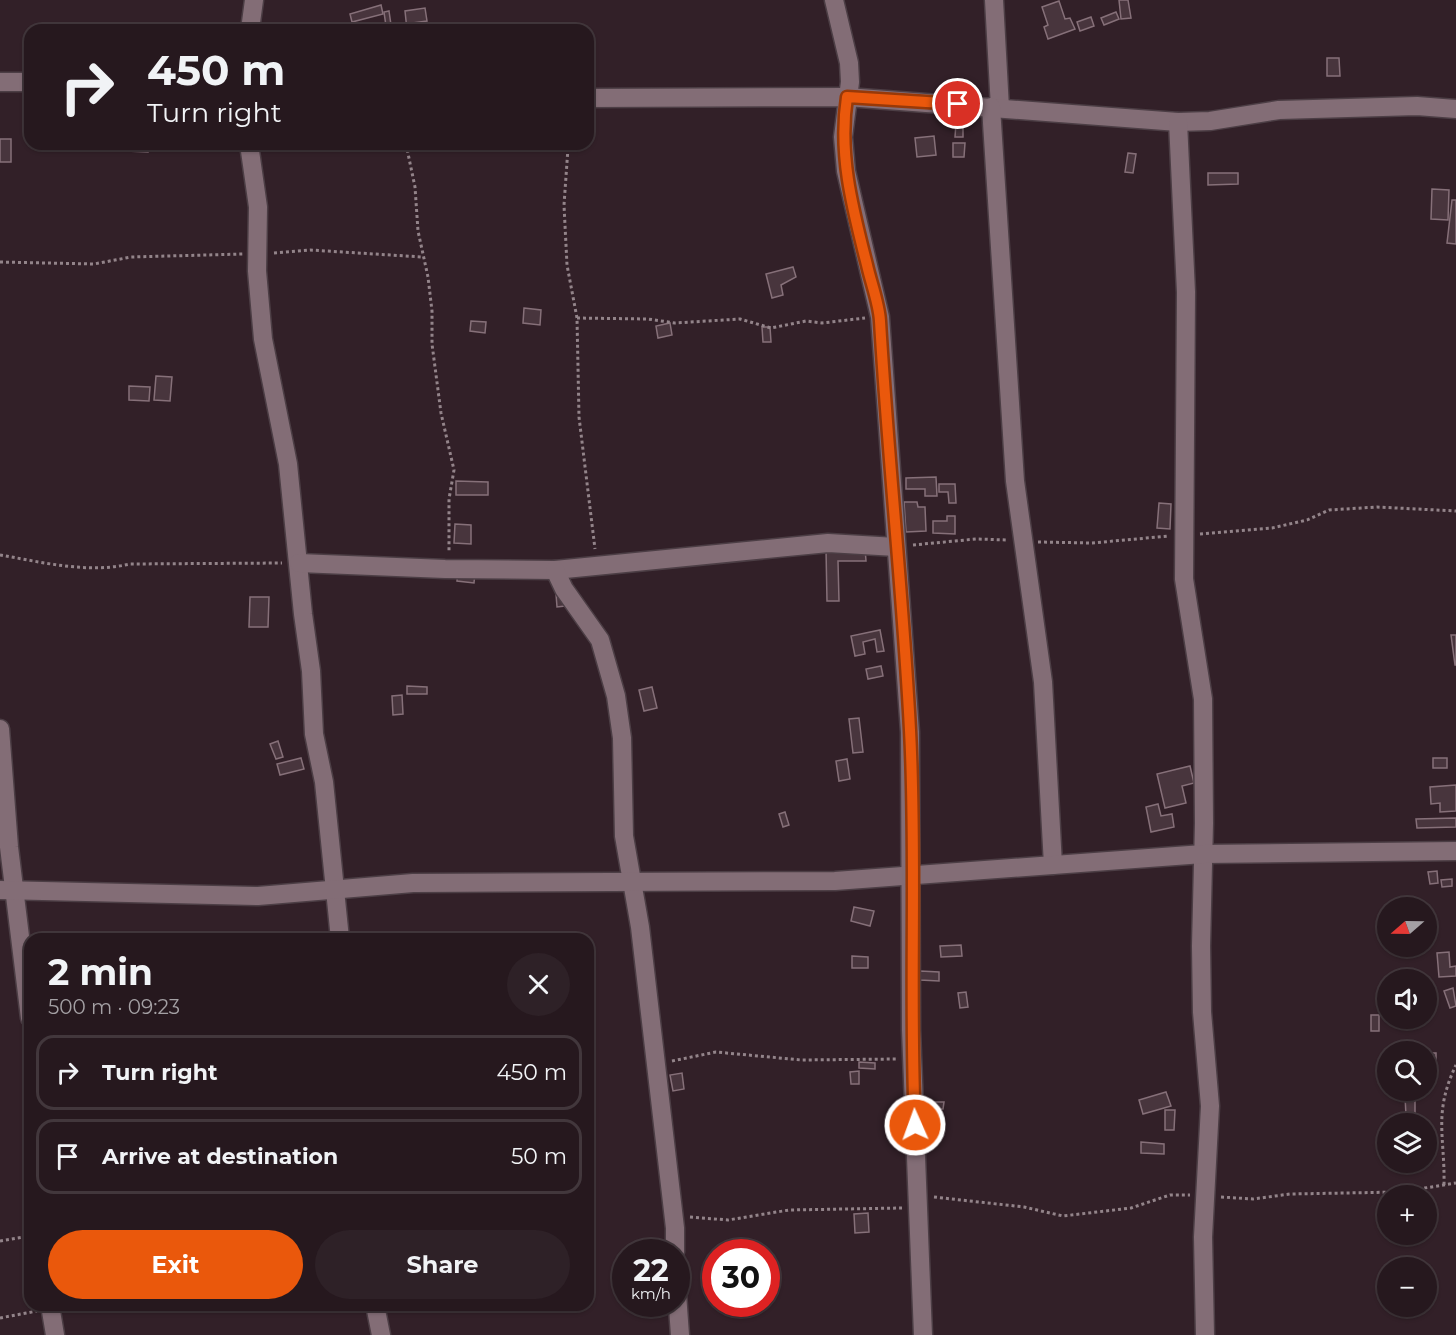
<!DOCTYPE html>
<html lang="en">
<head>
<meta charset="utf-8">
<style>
	:root { --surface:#26181e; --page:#2e2127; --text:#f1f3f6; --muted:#a4a0a4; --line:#42373c; --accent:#ea580c }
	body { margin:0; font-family:Montserrat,sans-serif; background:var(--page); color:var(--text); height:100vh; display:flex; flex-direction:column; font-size:22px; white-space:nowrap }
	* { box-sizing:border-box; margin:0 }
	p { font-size:20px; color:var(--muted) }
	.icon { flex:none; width:33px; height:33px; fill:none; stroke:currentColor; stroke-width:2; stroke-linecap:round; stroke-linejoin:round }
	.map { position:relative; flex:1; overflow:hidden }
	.sheet { position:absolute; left:24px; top:933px; width:570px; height:378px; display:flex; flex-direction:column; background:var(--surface); border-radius:18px; box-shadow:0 2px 4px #0004,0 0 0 2px var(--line) }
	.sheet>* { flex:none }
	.banner { position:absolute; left:24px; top:24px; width:570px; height:126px; border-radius:18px; box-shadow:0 2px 4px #0004,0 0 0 2px var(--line); background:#26181e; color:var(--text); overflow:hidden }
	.needle { width:39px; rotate:250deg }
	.buttons { position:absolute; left:1377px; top:897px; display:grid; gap:12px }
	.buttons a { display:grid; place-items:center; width:60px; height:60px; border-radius:50%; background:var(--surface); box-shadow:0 2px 4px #0004,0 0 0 2px var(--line); font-size:30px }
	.speed { position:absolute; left:612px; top:1239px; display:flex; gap:12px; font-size:30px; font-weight:700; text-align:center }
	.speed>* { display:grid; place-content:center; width:78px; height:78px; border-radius:50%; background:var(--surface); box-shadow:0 2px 4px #0004,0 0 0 2px var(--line); line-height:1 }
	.speed small { font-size:15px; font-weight:400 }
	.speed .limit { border:9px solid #d22; background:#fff; color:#111 }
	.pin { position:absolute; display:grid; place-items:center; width:51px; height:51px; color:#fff; margin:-26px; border:3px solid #fff; border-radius:50%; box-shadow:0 2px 6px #0007 }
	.me { position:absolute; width:66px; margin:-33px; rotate:358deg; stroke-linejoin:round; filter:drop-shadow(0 0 4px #0008) }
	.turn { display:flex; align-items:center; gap:21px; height:126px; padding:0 24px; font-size:27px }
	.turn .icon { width:78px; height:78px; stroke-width:2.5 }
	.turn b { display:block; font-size:42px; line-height:51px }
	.round { display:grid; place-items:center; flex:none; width:63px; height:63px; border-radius:32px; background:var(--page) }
	.head { display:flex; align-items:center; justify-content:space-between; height:102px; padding:0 24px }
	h1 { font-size:36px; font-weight:700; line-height:45px }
	.button { display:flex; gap:12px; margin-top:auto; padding:12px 24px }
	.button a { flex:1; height:69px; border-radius:36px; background:var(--accent); color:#fff; font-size:24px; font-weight:700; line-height:69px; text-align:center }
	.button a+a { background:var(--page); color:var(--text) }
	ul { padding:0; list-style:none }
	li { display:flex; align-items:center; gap:18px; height:75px; margin:0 12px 9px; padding:0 12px; border:3px solid var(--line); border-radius:18px }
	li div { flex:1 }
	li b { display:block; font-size:22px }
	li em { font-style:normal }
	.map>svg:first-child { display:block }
	.building { fill:#48353d; stroke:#867079; stroke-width:1.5 }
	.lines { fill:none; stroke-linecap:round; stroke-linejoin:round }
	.street-casing { stroke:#4c3e45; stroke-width:21 }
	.path { stroke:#93848a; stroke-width:3; stroke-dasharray:3 3; stroke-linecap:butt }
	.street { stroke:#836d76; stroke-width:18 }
	.route-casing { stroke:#983908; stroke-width:15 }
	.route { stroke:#ea580c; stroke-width:10 }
</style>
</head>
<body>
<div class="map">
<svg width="1456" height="1335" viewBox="0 0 1456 1335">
	<rect width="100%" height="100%" fill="#322028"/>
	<g class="building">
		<polygon points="1119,0 1128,0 1131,18 1121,19"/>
		<polygon points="1059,1 1065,19 1070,18 1075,29 1048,39 1044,27 1048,25 1042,7"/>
		<polygon points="381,5 383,14 352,22 350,14"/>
		<polygon points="425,8 427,21 413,23 414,29 407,30 405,11"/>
		<polygon points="389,11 391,25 386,26 384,12"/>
		<polygon points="1116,12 1119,19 1104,25 1101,18"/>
		<polygon points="1091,17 1094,26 1080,31 1077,22"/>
		<polygon points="1327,58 1339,58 1340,76 1327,76"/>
		<polygon points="948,112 954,112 953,124 947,124"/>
		<polygon points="956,123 963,123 963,137 955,137"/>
		<polygon points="934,136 936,155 917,157 915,138"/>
		<rect x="0" y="139" width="11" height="23"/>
		<polygon points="953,143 965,143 964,157 953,157"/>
		<polygon points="126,144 148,144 148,152 126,151"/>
		<rect x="156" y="144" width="12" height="6"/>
		<polygon points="1128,153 1136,154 1133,173 1125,172"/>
		<polygon points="1208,173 1238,173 1238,184 1208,185"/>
		<polygon points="1432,189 1449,190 1448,220 1431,219"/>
		<polygon points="1452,200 1456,200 1456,244 1447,243"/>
		<polygon points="793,267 796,277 781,285 783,295 772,298 766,274"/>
		<polygon points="524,308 541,310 540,325 523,323"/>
		<polygon points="471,321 486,322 485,333 470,331"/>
		<polygon points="670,323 672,335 658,338 656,326"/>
		<polygon points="762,327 770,327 771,342 763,342"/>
		<polygon points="156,376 172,377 170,401 154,400"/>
		<polygon points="129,386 150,387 149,401 129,400"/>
		<polygon points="936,477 937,496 925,496 925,489 906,489 906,478"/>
		<polygon points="456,481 488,482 488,495 456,495"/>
		<polygon points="939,484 955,484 956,503 949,503 948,492 939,492"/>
		<polygon points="904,502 917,502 918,507 925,507 926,531 906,532"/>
		<polygon points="1159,503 1171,504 1170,529 1157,528"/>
		<polygon points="947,516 955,516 955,534 933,533 933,521 947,521"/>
		<polygon points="455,524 471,525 471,544 454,543"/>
		<polygon points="865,548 866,561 838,561 839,601 827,601 826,549"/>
		<polygon points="458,569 475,572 474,583 457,581"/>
		<polygon points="564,593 565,606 557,607 556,594"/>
		<polygon points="250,597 269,597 268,627 249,627"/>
		<polygon points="880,630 884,651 877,652 875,639 863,642 865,654 855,656 851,636"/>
		<polygon points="1451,635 1456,635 1456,665 1455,665"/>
		<polygon points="881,666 883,676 868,679 866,669"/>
		<polygon points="407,686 427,687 427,694 407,694"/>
		<polygon points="652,687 657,708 644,711 639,690"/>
		<polygon points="402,695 403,714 393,715 392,696"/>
		<polygon points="859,718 863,752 853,753 849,719"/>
		<polygon points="278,741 283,757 276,759 270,744"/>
		<polygon points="301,758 304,769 280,775 277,764"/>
		<rect x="1433" y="758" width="14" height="10"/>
		<polygon points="847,759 850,779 839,781 836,761"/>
		<polygon points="1190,766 1194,783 1182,786 1186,803 1165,808 1157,774"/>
		<polygon points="1456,785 1456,811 1440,812 1440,803 1431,804 1430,787"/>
		<polygon points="1158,804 1161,816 1172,814 1174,827 1151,832 1146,807"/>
		<polygon points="785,812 789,825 783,827 779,814"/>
		<polygon points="1456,818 1456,827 1417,828 1416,819"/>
		<polygon points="1437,871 1438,883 1430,884 1428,872"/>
		<polygon points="1452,879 1452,886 1442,887 1441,880"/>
		<polygon points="854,907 874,911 870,926 851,921"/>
		<polygon points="961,945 962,956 941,957 940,946"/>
		<polygon points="1449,952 1450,967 1456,966 1456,976 1439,977 1437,953"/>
		<polygon points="852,956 868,957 868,968 852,968"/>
		<polygon points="920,971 939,972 939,981 920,980"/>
		<polygon points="1453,988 1456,1006 1450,1008 1444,991"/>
		<polygon points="966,992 968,1007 960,1008 958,993"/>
		<rect x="1371" y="1015" width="8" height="16"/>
		<polygon points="1431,1053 1436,1053 1436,1064 1430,1064"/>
		<polygon points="859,1062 875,1063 875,1069 859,1068"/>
		<polygon points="859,1071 859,1084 851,1084 850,1072"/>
		<polygon points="682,1073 684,1089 673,1091 670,1075"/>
		<polygon points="1166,1092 1171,1106 1143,1114 1139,1100"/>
		<polygon points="1405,1096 1415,1096 1415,1115 1406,1116"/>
		<polygon points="929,1102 944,1102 943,1109 929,1109"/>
		<polygon points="1165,1110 1175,1110 1174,1130 1165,1130"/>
		<polygon points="1141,1142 1164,1144 1164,1154 1141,1153"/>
		<polygon points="868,1213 869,1232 855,1233 854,1214"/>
	</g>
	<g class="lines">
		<g class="street-casing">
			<g id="street">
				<polyline points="834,0 849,63 850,82 843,137 846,171 880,317 910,732 911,1030 923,1335"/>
				<polyline points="994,0 1000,108"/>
				<polyline points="250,30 254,0"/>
				<polyline points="0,82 30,82"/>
				<polyline points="588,98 847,97 1178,122 1210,121 1279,110 1417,106 1456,109"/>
				<polyline points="991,107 1015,481 1043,682 1053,865"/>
				<polyline points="1178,122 1186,292 1184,579 1203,699 1204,823 1201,946 1202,1012 1210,1106 1203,1237 1205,1335"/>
				<polyline points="249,144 258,207 257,271 263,339 288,464 303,614 311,671 314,734 324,782 340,939"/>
				<polyline points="299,563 445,569 555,570 828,543 896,547"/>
				<polyline points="555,570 564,589 600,640 616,696 622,738 624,836 640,927 675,1228 675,1252"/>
				<polyline points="0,729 9,847 30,1018"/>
				<polyline points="0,890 258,896 413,883 835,881 1203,854 1456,851"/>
				<polyline points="676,1280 680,1335"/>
				<polyline points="50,1305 55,1335"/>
				<polyline points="375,1305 381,1335"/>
			</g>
		</g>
		<g class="path">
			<polyline points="406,144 415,187 418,231 428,277 432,311 432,344 441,413 454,470 449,499 449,552"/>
			<polyline points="568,148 564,205 567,265 577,318 579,417 595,549"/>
			<polyline points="274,253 310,250 422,257"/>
			<polyline points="0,262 94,264 131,257 243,254"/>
			<polyline points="577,318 648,319 675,323 740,319 771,328 806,321 822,323 865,318"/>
			<polyline points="1200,534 1272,528 1307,520 1329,510 1377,507 1456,511"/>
			<polyline points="1038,542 1092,543 1169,536"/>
			<polyline points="913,545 976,539 1008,540"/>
			<path d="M0,555c42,7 87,19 130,9l152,-1"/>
			<polyline points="672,1061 716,1052 801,1060 897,1059"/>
			<path d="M1444,1185c1,-49 -11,-72 12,-120"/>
			<polyline points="934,1197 1024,1207 1063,1216 1131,1208 1170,1195 1190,1195"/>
			<polyline points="1221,1197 1253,1199 1290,1194 1400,1192 1456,1183"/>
			<polyline points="690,1217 728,1220 789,1210 902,1208"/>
			<polyline points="0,1241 30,1236"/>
			<polyline points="0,1318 37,1311"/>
		</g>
		<use href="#street" class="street"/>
	</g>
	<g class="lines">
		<g class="route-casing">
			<path id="route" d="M915,1125c-6,-131 2,-263 -5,-395 -7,-136 -22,-272 -30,-409 -1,-18 -9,-38 -13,-56 -14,-55 -29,-110 -20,-168l111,7"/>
		</g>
		<use href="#route" class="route"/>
	</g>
</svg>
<div class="buttons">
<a><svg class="needle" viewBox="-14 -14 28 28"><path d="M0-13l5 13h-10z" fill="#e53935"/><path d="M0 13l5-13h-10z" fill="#a4a0a4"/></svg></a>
<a><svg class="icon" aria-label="sound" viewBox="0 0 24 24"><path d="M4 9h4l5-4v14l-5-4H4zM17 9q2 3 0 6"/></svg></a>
<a><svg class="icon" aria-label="search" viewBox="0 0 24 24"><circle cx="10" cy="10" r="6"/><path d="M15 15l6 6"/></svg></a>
<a><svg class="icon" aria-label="layers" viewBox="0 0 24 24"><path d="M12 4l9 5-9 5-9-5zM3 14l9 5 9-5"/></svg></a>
<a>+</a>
<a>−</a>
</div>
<div class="speed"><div>22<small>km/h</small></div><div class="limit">30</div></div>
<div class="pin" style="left:958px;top:104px;background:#d93025"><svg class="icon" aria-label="arrive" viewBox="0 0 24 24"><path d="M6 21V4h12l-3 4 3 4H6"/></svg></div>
<svg class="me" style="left:915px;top:1125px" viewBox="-20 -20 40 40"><circle r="17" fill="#ea580c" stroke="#fff" stroke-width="3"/><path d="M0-11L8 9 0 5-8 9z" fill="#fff"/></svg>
<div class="banner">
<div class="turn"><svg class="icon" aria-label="right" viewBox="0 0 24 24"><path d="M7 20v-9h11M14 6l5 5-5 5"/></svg><div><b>450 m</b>Turn right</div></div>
</div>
<section class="sheet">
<div class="head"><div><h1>2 min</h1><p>500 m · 09:23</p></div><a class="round"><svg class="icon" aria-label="close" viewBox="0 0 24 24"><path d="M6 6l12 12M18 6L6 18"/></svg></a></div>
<ul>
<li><svg class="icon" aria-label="right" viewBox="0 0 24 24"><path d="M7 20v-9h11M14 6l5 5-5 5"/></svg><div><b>Turn right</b></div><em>450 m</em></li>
<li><svg class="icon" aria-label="arrive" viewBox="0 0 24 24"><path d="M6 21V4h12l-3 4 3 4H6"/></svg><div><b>Arrive at destination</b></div><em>50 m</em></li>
</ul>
<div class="button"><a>Exit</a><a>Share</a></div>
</section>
</div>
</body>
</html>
